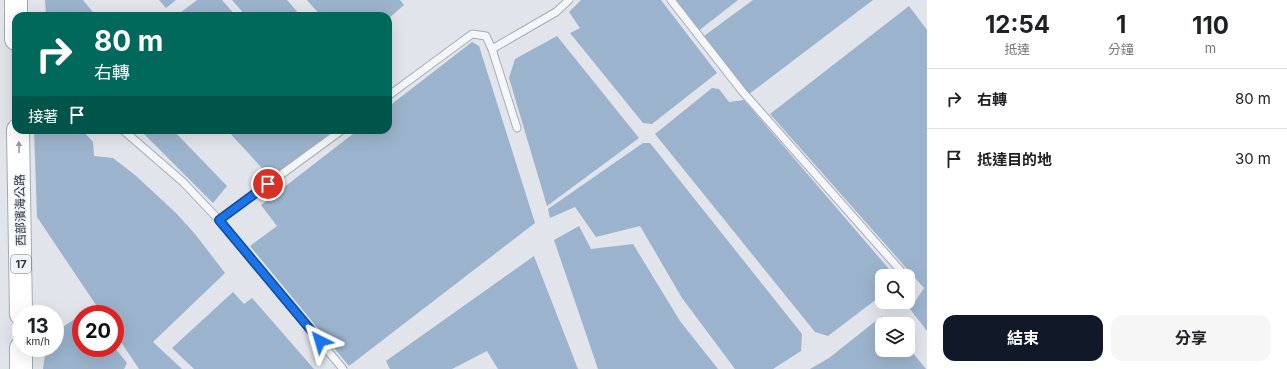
<!DOCTYPE html>
<html lang="zh-TW">
<head>
<meta charset="utf-8">
<style>
	:root { --surface:#fff; --page:#f6f6f6; --text:#202124; --muted:#757577; --line:#e0e0e0; --accent:#111827 }
	body { margin:0; font-family:Inter,"Noto Sans TC",sans-serif; background:var(--page); color:var(--text); height:100vh; display:flex; flex-direction:column; font-size:15px; white-space:nowrap }
	* { box-sizing:border-box; margin:0 }
	p { font-size:13px; color:var(--muted) }
	.icon { flex:none; width:22px; height:22px; fill:none; stroke:currentColor; stroke-width:2; stroke-linecap:round; stroke-linejoin:round }
	.map { position:relative; flex:1; overflow:hidden }
	.details { display:flex; flex-direction:column; background:var(--surface); width:360px }
	.details>* { flex:none }
	.banner { position:absolute; left:12px; top:12px; width:380px; height:122px; border-radius:12px; box-shadow:0 4px 16px #0002; background:#00695c; color:#fff; overflow:hidden }
	.fabs { position:absolute; left:875px; top:269px; display:grid; gap:8px }
	.fabs a { display:grid; place-items:center; width:40px; height:40px; border-radius:8px; background:var(--surface); box-shadow:0 4px 16px #0002; font-size:20px }
	.speed { position:absolute; left:12px; top:305px; display:flex; gap:8px; font-size:20px; font-weight:700; text-align:center }
	.speed>* { display:grid; place-content:center; width:52px; height:52px; border-radius:50%; background:var(--surface); box-shadow:0 4px 16px #0002; line-height:1 }
	.speed small { font-size:10px; font-weight:400 }
	.speed .limit { border:6px solid #d22; background:#fff; color:#111 }
	.pin { position:absolute; display:grid; place-items:center; width:34px; height:34px; color:#fff; margin:-17px; border:2px solid #fff; border-radius:50%; box-shadow:0 1px 4px #0007 }
	.me { position:absolute; width:44px; margin:-22px; rotate:320deg; stroke-linejoin:round; filter:drop-shadow(0 0 3px #0008) }
	.turn { display:flex; align-items:center; gap:14px; height:84px; padding:0 16px; font-size:18px }
	.turn .icon { width:52px; height:52px; stroke-width:2.5 }
	.turn b { display:block; font-size:28px; line-height:34px }
	.then { display:flex; align-items:center; height:38px; padding:0 16px; background:#0003; gap:8px; font-size:15px }
	.eta { display:flex; justify-content:space-evenly; align-items:center; height:68px; text-align:center }
	.eta b { font-size:24px; font-weight:700; line-height:28px }
	.primary-button { display:flex; gap:8px; margin-top:auto; padding:8px 16px }
	.primary-button a { flex:1; height:46px; border-radius:12px; background:var(--accent); color:#fff; font-size:16px; font-weight:700; line-height:46px; text-align:center }
	.primary-button a+a { background:var(--page); color:var(--text) }
	ul { padding:0; list-style:none }
	li { display:flex; align-items:center; gap:12px; height:60px; padding:0 16px; border-top:1px solid var(--line) }
	li div { flex:1 }
	li b { display:block; font-size:15px }
	li em { font-style:normal }
	main { display:flex; flex:1; min-height:0 }
	.map>svg:first-child { display:block }
	.water { fill:#9bb3cc }
	.lines { fill:none; stroke-linecap:round; stroke-linejoin:round }
	.service-casing { stroke:#a6acb5; stroke-width:9 }
	.primary-casing { stroke:#a0a9b7; stroke-width:24 }
	.service { stroke:#f4f6f9; stroke-width:7 }
	.primary { stroke:#fff; stroke-width:22 }
	.oneway { fill:#9499a1 }
	.route-casing { stroke:#114b97; stroke-width:10 }
	.route { stroke:#1a73e8; stroke-width:7 }
	.labels { text-anchor:middle; dominant-baseline:central; stroke-width:3; stroke-linejoin:round; paint-order:stroke }
	.shield { fill:#f1f4f8; stroke:#656d79; stroke-width:1 }
	.shield-label { font-size:11px; font-weight:bold; fill:#293343 }
	.street-label { font-size:12px; fill:#293343; stroke:#f1f4f8 }
</style>
</head>
<body>
<main>
<div class="map">
<svg width="927" height="369" viewBox="0 0 927 369">
	<rect width="100%" height="100%" fill="#e1e5eb"/>
	<g class="water">
		<polygon points="45,0 83,0 96,16 46,16"/>
		<polygon points="159,0 176,0 166,8"/>
		<polygon points="197,0 222,0 236,16 176,16"/>
		<polygon points="232,0 287,0 301,16 246,16"/>
		<polygon points="307,0 400,0 404,5 388,19 388,16 321,16"/>
		<polygon points="581,0 661,0 717,73 652,124 643,123 570,33 580,28 569,12"/>
		<polygon points="673,0 738,0 697,32"/>
		<polygon points="753,0 873,0 749,94 704,36"/>
		<polygon points="909,6 927,30 927,331 910,309 924,288 770,114"/>
		<polygon points="557,36 639,138 547,206 509,78 515,59"/>
		<polygon points="472,42 479,46 535,223 349,366 250,246 277,226 261,205 358,130 388,130 388,107"/>
		<polygon points="712,88 719,89 729,102 744,100 895,276 882,276 882,295 828,336 815,332 655,134"/>
		<polygon points="34,130 82,130 93,142 94,156 113,158 135,175 176,213 195,234 225,273 153,342 182,369 139,369 115,333 115,314 102,314 37,217"/>
		<polygon points="140,130 173,130 227,186 213,203"/>
		<polygon points="227,130 330,130 331,132 272,179"/>
		<polygon points="643,143 650,143 802,334 801,351 773,369 735,369 682,298 640,226 596,237 575,207 550,218 548,209"/>
		<polygon points="579,226 591,249 633,244 680,321 718,369 598,369 554,240"/>
		<polygon points="534,256 578,369 498,369 487,351 452,369 390,369 386,361"/>
		<polygon points="233,292 244,304 252,298 314,369 194,369 172,348"/>
		<polygon points="81,315 81,348 115,348 127,363 124,369 43,369 46,348 55,348 55,332"/>
		<polygon points="882,316 888,324 882,324 882,350 908,350 908,347 926,369 810,369 829,358"/>
	</g>
	<g class="lines">
		<g class="service-casing">
			<g id="service">
				<polyline points="671,0 742,91 901,271"/>
				<polyline points="492,49 556,12 569,0"/>
				<polyline points="388,96 472,34 486,36 492,49 517,128"/>
				<polyline points="123,130 183,182 219,220 343,369"/>
				<polyline points="219,220 342,130"/>
			</g>
		</g>
		<g class="primary-casing">
			<g id="primary">
				<polyline points="16,0 16,39"/>
				<polyline points="18,130 21,314"/>
				<polyline points="21,369 21,348"/>
			</g>
		</g>
		<use href="#service" class="service"/>
		<use href="#primary" class="primary"/>
	</g>
	<defs><path id="oneway-solid" d="M-6-.8H1V-3.2L6.5 0L1 3.2V.8H-6Z"/></defs>
	<use class="oneway" href="#oneway-solid" transform="translate(19 147) rotate(-91)"/>
	<g class="lines">
		<g class="route-casing">
			<polyline id="route" points="268,184 219,220 320,341"/>
		</g>
		<use href="#route" class="route"/>
	</g>
	<g class="labels">
		<rect class="shield" x="11" y="255" width="20" height="18" rx="3"/>
		<g class="shield-label">
			<text x="21" y="264">17</text>
		</g>
		<g class="street-label">
			<text transform="translate(20 210) rotate(-91)">西部濱海公路</text>
		</g>
	</g>
</svg>
<div class="fabs">
<a><svg class="icon" aria-label="search" viewBox="0 0 24 24"><circle cx="10" cy="10" r="6"/><path d="M15 15l6 6"/></svg></a>
<a><svg class="icon" aria-label="layers" viewBox="0 0 24 24"><path d="M12 4l9 5-9 5-9-5zM3 14l9 5 9-5"/></svg></a>
</div>
<div class="speed"><div>13<small>km/h</small></div><div class="limit">20</div></div>
<div class="pin" style="left:268px;top:184px;background:#d93025"><svg class="icon" aria-label="arrive" viewBox="0 0 24 24"><path d="M6 21V4h12l-3 4 3 4H6"/></svg></div>
<svg class="me" style="left:320px;top:341px" viewBox="-20 -20 40 40"><path d="M0-17L14 15 0 8-14 15z" fill="#1a73e8" stroke="#fff" stroke-width="4"/></svg>
<div class="banner">
<div class="turn"><svg class="icon" aria-label="right" viewBox="0 0 24 24"><path d="M7 20v-9h11M14 6l5 5-5 5"/></svg><div><b>80 m</b>右轉</div></div>
<div class="then">接著<svg class="icon" aria-label="arrive" viewBox="0 0 24 24"><path d="M6 21V4h12l-3 4 3 4H6"/></svg></div>
</div>
</div>
<section class="details">
<div class="eta">
<div><b>12:54</b><p>抵達</p></div>
<div><b>1</b><p>分鐘</p></div>
<div><b>110</b><p>m</p></div>
</div>
<ul>
<li><svg class="icon" aria-label="right" viewBox="0 0 24 24"><path d="M7 20v-9h11M14 6l5 5-5 5"/></svg><div><b>右轉</b></div><em>80 m</em></li>
<li><svg class="icon" aria-label="arrive" viewBox="0 0 24 24"><path d="M6 21V4h12l-3 4 3 4H6"/></svg><div><b>抵達目的地</b></div><em>30 m</em></li>
</ul>
<div class="primary-button"><a>結束</a><a>分享</a></div>
</section>
</main>
</body>
</html>
